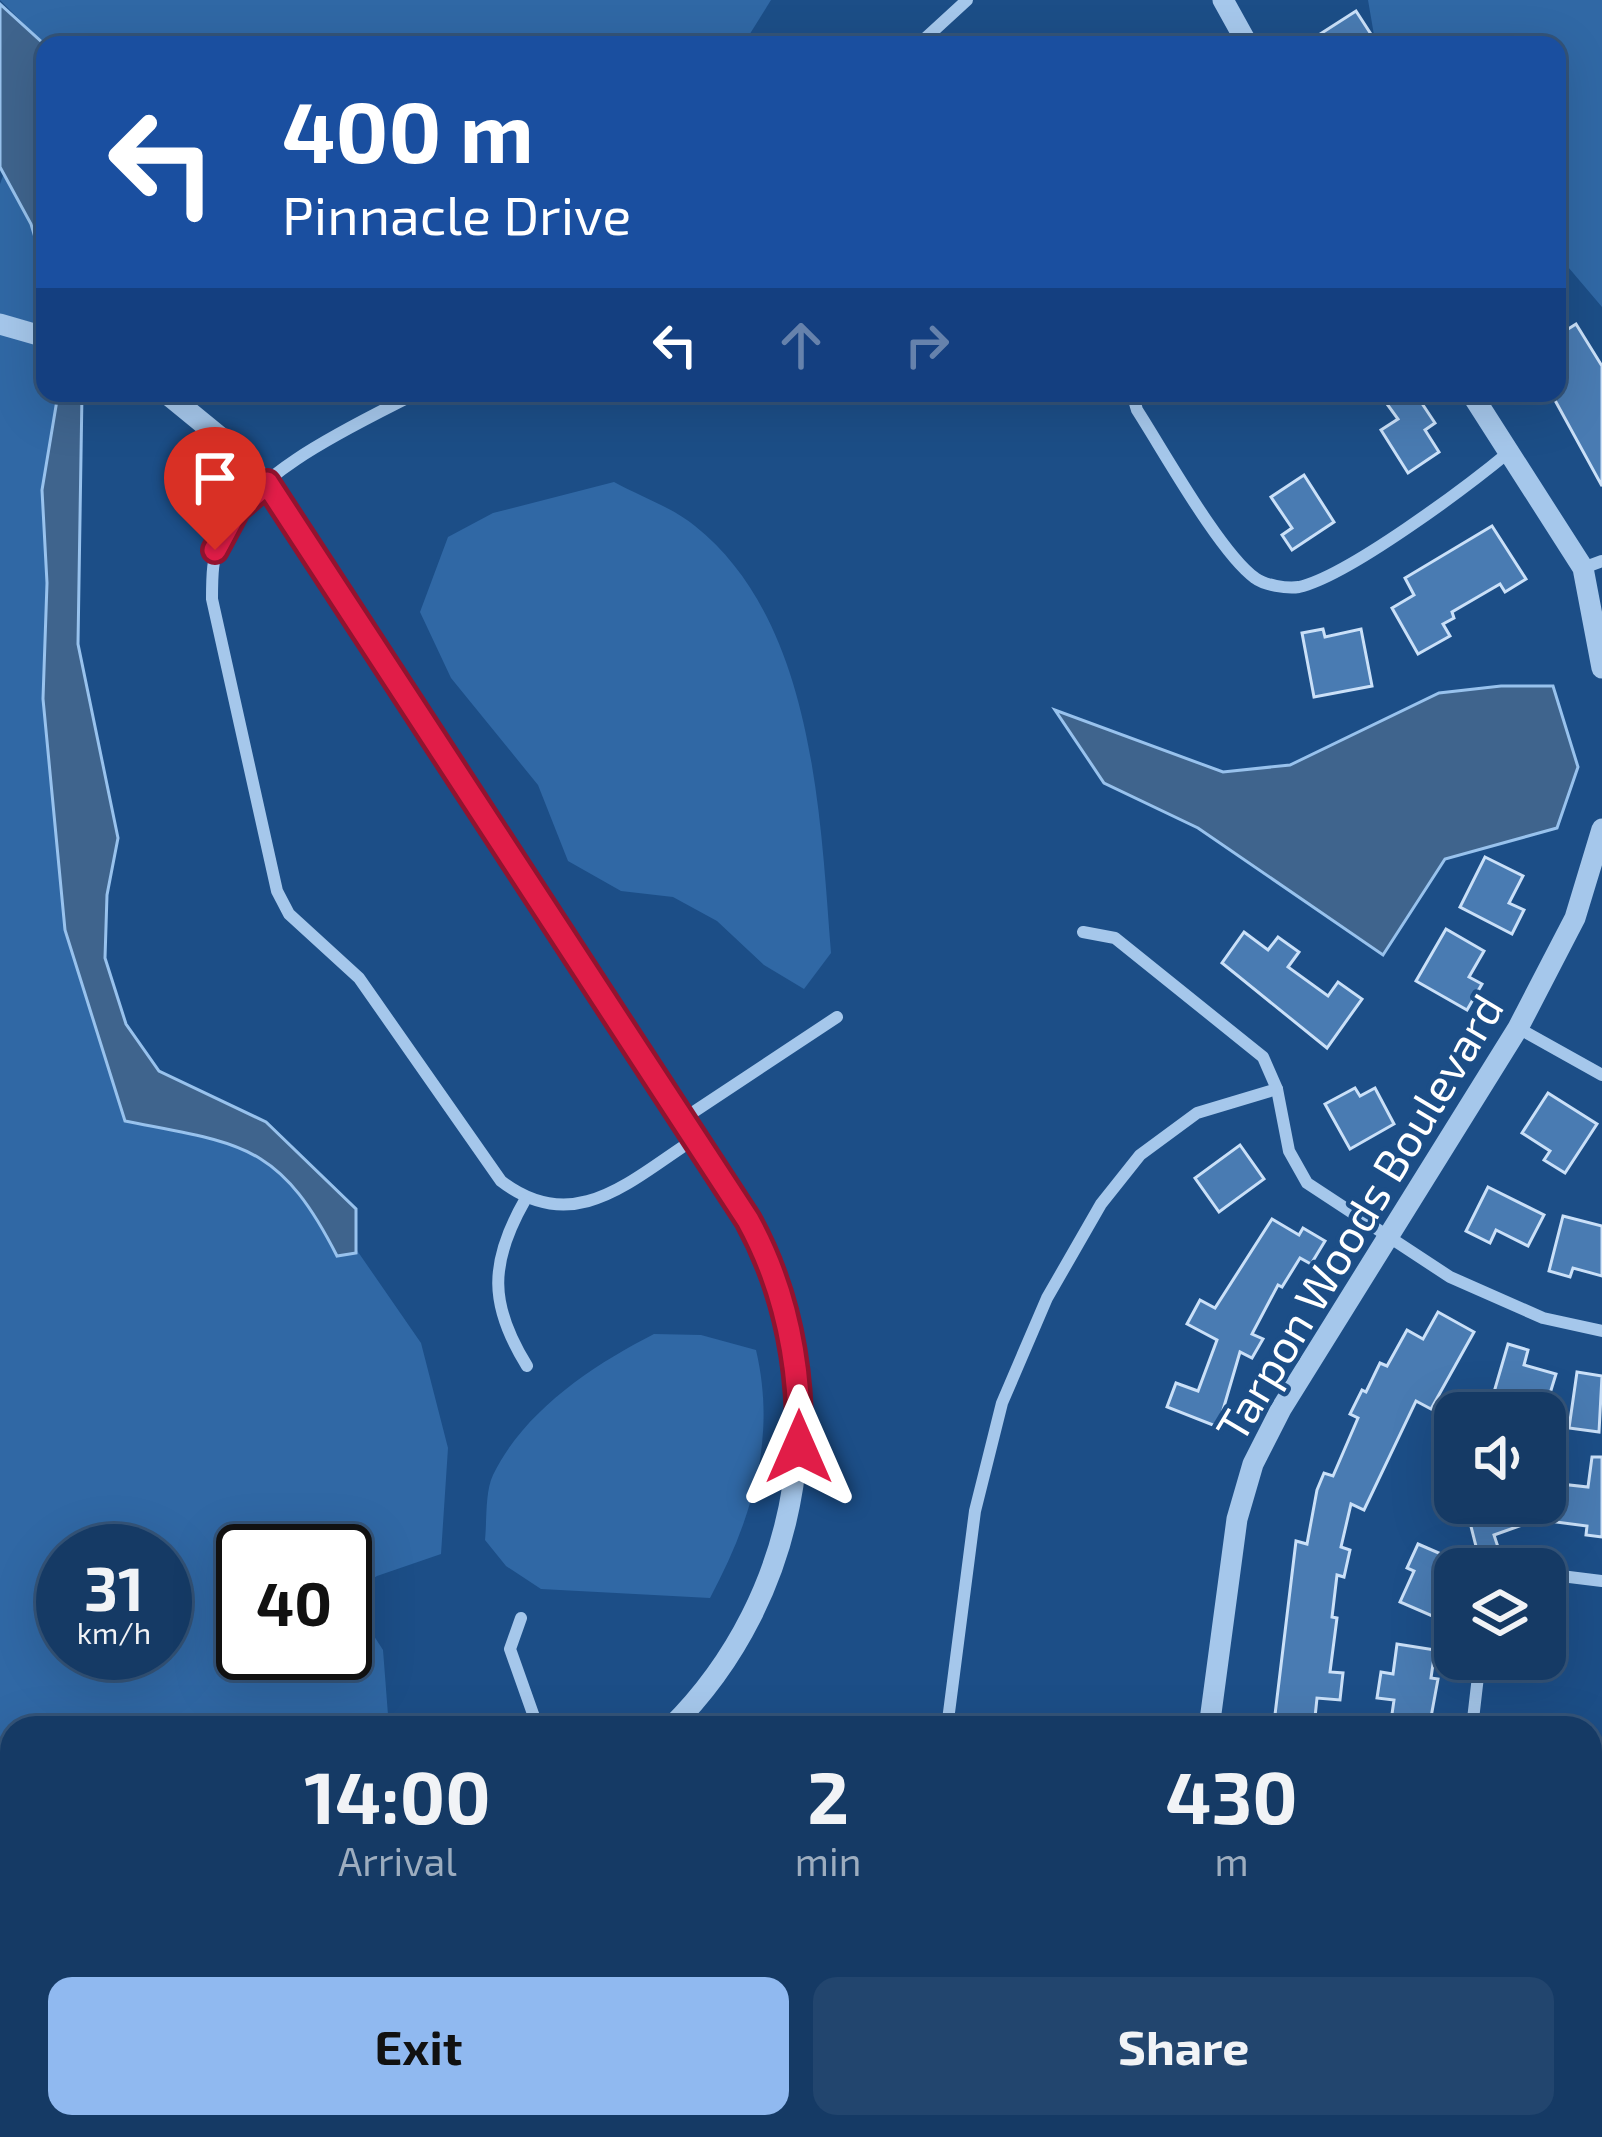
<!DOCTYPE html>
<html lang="en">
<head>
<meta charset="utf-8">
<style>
	:root { --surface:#153a65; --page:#22456e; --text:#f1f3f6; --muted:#9dadbf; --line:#345479; --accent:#90b9f0 }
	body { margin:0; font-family:"Exo 2",sans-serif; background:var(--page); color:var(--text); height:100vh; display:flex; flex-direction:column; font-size:45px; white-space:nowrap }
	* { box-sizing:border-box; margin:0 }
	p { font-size:39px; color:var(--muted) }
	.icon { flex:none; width:66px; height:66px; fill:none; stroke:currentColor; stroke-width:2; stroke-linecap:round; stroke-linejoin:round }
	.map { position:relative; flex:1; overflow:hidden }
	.side { position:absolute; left:0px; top:1716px; width:1602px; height:423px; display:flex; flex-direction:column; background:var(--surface); border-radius:36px 36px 0 0; box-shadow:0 12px 48px #0002,0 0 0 3px var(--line) }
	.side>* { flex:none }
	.guide { position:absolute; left:36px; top:36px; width:1530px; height:366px; border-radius:24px; box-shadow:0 12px 48px #0002,0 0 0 3px var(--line); background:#1a4fa0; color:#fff; overflow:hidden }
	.fabs { position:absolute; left:1434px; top:1392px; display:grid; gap:24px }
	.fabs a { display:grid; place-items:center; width:132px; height:132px; border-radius:24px; background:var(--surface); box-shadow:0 12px 48px #0002,0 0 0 3px var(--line); font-size:60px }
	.speed { position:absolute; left:36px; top:1524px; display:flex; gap:24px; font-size:60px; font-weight:700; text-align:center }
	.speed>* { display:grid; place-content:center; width:156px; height:156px; border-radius:50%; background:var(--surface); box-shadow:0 12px 48px #0002,0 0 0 3px var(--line); line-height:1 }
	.speed small { font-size:30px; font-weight:400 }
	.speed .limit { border:6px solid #111; border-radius:18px; background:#fff; color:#111 }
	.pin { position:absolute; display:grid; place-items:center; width:102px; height:102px; color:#fff; margin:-123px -51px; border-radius:50% 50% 50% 0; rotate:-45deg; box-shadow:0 0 12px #0007 }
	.pin .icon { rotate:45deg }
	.me { position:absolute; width:132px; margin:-66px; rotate:0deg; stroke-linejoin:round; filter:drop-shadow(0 0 9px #0008) }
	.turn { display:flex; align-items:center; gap:42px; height:252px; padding:0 48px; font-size:54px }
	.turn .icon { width:156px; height:156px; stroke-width:2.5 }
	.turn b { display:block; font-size:84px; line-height:102px }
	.lanes { display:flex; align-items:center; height:114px; padding:0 48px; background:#0003; justify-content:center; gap:60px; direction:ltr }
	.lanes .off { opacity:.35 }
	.eta { display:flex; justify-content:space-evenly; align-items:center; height:204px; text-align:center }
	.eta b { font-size:72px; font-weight:700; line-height:84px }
	.action { display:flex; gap:24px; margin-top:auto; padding:24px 48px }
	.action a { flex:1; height:138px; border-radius:24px; background:var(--accent); color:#111; font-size:48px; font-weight:700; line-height:138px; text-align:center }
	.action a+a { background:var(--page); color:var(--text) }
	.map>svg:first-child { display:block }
	.green { fill:#3068a5; fill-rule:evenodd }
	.water { fill:#3f648d; stroke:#98c2ed; stroke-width:3 }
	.building { fill:#497bb2; stroke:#cae0f8; stroke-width:3 }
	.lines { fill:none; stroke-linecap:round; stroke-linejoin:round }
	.minor { stroke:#a5c7eb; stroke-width:12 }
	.tertiary { stroke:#a5c7eb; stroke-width:21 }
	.route-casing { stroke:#92132f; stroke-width:30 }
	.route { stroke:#e11d48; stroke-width:21 }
	.labels { text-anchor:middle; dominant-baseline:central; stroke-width:9; stroke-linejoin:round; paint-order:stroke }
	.street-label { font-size:45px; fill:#fff; stroke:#1c4e87 }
</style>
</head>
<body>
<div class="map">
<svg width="1602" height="2137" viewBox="0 0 1602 2137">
	<rect width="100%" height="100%" fill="#1c4e87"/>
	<g class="green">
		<polygon points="0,0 771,0 743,45 45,45"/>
		<polygon points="1368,0 1602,0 1602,307 1557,254 1557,45 1381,45 1374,35"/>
		<path d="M4,173c35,44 41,99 41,153l-45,-12v-130z"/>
		<path d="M0,334l45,13v46h16l-4,2 -15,95 5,93 -4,116 22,231 60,191c115,23 154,21 211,134l20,-6 65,94 27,105 -7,106 -64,22 -30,18 36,56 6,78h-377v80l-12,-37zM63,1551h102v102h-102zM243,1551h102v102h-102z"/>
		<path d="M614,482c25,14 58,25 81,44 119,95 125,287 136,427l-27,36 -40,-24 -47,-44 -44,-24 -52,-6 -53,-30 -30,-76 -87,-107 -31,-66 28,-75 45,-24z"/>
		<path d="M654,1334l47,1 55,15c21,89 -4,169 -46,248l-169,-9 -35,-23 -21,-26c2,-20 0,-48 8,-65 31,-64 100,-110 161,-141z"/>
	</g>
	<g class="water">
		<polygon points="0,4 45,45 45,271 31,224 0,167"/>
		<path d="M82,393l-4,251 40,194 -11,57 -2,63 21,66 33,47 107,51 90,87v44l-19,3c-58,-114 -96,-112 -212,-135l-60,-191 -22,-231 4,-116 -5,-93 16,-96z"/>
		<polygon points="1501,686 1553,686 1578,767 1557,828 1445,859 1383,955 1198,828 1104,783 1055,710 1223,772 1290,765 1439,693"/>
	</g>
	<g class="building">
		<polygon points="1356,11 1378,45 1303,45"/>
		<polygon points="1576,324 1602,366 1602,486 1551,393 1557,393 1557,336"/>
		<polygon points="1379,393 1415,393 1435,423 1425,430 1439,452 1408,473 1381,430 1398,419"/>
		<polygon points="1304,475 1334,522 1292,550 1282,535 1292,528 1271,497"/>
		<polygon points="1492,526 1526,579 1505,592 1500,584 1452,612 1454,618 1443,624 1450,636 1418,654 1392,608 1414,595 1405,578"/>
		<polygon points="1323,629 1325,637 1361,629 1372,686 1314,697 1302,633"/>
		<polygon points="1485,857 1523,876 1509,903 1524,910 1512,934 1460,907"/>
		<polygon points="1446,929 1484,951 1469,977 1482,984 1467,1010 1416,981"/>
		<polygon points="1244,932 1268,950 1278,937 1299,952 1288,967 1328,996 1338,982 1362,999 1327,1048 1222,963"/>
		<polygon points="1355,1088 1360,1096 1375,1088 1394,1124 1350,1149 1325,1104"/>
		<polygon points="1548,1093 1597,1124 1565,1173 1544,1160 1550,1151 1522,1133"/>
		<polygon points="1240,1145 1264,1179 1219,1212 1195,1178"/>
		<polygon points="1488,1187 1544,1215 1528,1246 1496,1230 1490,1243 1466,1231"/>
		<polygon points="1563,1216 1602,1226 1602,1276 1573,1268 1570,1277 1549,1271"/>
		<polygon points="1272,1219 1299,1235 1303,1228 1325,1241 1311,1264 1300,1258 1282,1287 1278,1285 1252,1334 1263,1339 1252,1358 1240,1352 1218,1427 1167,1407 1176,1383 1198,1391 1217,1340 1187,1324 1200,1300 1215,1308"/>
		<polygon points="1438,1312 1474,1332 1431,1409 1416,1401 1364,1510 1351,1504 1341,1547 1350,1550 1344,1577 1337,1575 1332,1617 1337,1618 1330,1672 1343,1673 1340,1700 1317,1698 1314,1727 1274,1723 1296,1541 1307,1544 1317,1490 1324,1473 1333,1476 1358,1418 1350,1414 1362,1390 1366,1392 1380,1363 1387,1366 1407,1330 1423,1339"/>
		<polygon points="1508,1344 1528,1350 1524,1365 1556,1374 1544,1413 1492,1399"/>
		<polygon points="1577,1372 1602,1376 1599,1432 1569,1428"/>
		<polygon points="1592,1457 1602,1457 1602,1537 1586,1535 1587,1526 1556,1522 1560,1484 1588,1487"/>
		<polygon points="1465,1503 1526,1503 1530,1514 1520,1518 1522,1525 1494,1535 1498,1547 1478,1554"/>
		<polygon points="1418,1544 1455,1560 1455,1576 1437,1618 1400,1602 1414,1571 1407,1568"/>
		<polygon points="1397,1644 1435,1650 1431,1678 1438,1679 1429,1728 1390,1728 1394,1700 1377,1698 1381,1672 1393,1674"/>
	</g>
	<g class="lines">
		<g class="minor">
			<polyline points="918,45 967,0"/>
			<path d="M417,393c-60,31 -165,78 -195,142 -10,21 -10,42 -10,64l65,292 12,23 70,64 142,203c74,57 131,-2 195,-43"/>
			<path d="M1132,393l5,17c26,40 83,143 118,168 9,7 32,11 44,9 49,-11 169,-101 210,-135"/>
			<polyline points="1583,568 1602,561"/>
			<polyline points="1083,932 1115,938 1263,1057 1277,1089 1289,1151 1307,1183 1450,1277 1543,1318 1602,1331"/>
			<polyline points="1518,1028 1602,1075"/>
			<polyline points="683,1119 837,1017"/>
			<path d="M525,1200c-36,63 -36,105 2,166"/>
			<polyline points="1545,1574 1602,1581"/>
			<polyline points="521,1618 510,1649 538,1728"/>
			<polyline points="947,1728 975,1511 1002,1403 1047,1298 1101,1204 1140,1155 1197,1113 1277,1089"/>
			<polyline points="1472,1728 1480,1659"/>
			<polyline points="930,2127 931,2137"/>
			<polyline points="330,2137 354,2127"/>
			<polyline points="1441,2137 1449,2127"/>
		</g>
		<g class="tertiary">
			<polyline points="1223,0 1248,45"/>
			<polyline points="0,324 45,337"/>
			<path d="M166,393l66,54 54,59 463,714c88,166 55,376 -79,508"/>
			<polyline points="1471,393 1583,568 1602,668"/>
			<polyline points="1209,1728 1237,1519 1253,1464 1281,1409 1518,1028 1575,918 1602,829"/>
			<polyline points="0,2071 12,2067"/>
			<polyline points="1200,2127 1204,2137"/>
		</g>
	</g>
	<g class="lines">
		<g class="route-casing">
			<path id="route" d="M215,550l22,-41 30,-26 481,737c39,71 53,146 51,227"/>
		</g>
		<use href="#route" class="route"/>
	</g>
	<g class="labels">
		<g class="street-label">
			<text transform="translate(1358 1217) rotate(-59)">Tarpon Woods Boulevard</text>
		</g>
	</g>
</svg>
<div class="fabs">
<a><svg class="icon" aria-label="sound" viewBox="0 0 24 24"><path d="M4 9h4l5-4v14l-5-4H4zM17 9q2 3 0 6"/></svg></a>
<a><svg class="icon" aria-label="layers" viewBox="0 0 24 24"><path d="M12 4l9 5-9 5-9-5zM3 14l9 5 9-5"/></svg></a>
</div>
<div class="speed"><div>31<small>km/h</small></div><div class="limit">40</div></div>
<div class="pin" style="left:215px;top:550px;background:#d93025"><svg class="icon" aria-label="arrive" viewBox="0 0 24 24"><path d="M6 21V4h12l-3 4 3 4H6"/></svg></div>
<svg class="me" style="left:799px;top:1447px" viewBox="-20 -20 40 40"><path d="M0-17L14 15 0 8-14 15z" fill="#e11d48" stroke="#fff" stroke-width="4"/></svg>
<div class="guide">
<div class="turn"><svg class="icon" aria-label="left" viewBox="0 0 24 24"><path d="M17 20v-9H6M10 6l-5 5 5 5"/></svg><div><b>400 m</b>Pinnacle Drive</div></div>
<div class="lanes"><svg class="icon" aria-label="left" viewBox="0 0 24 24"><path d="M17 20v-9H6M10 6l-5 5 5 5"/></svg><svg class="icon off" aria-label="ahead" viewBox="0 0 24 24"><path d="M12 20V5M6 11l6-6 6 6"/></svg><svg class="icon off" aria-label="right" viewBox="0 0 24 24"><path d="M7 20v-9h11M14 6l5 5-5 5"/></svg></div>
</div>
<section class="side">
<div class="eta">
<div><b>14:00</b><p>Arrival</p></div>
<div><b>2</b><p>min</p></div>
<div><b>430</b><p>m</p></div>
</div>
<div class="action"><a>Exit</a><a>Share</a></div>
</section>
</div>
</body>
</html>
